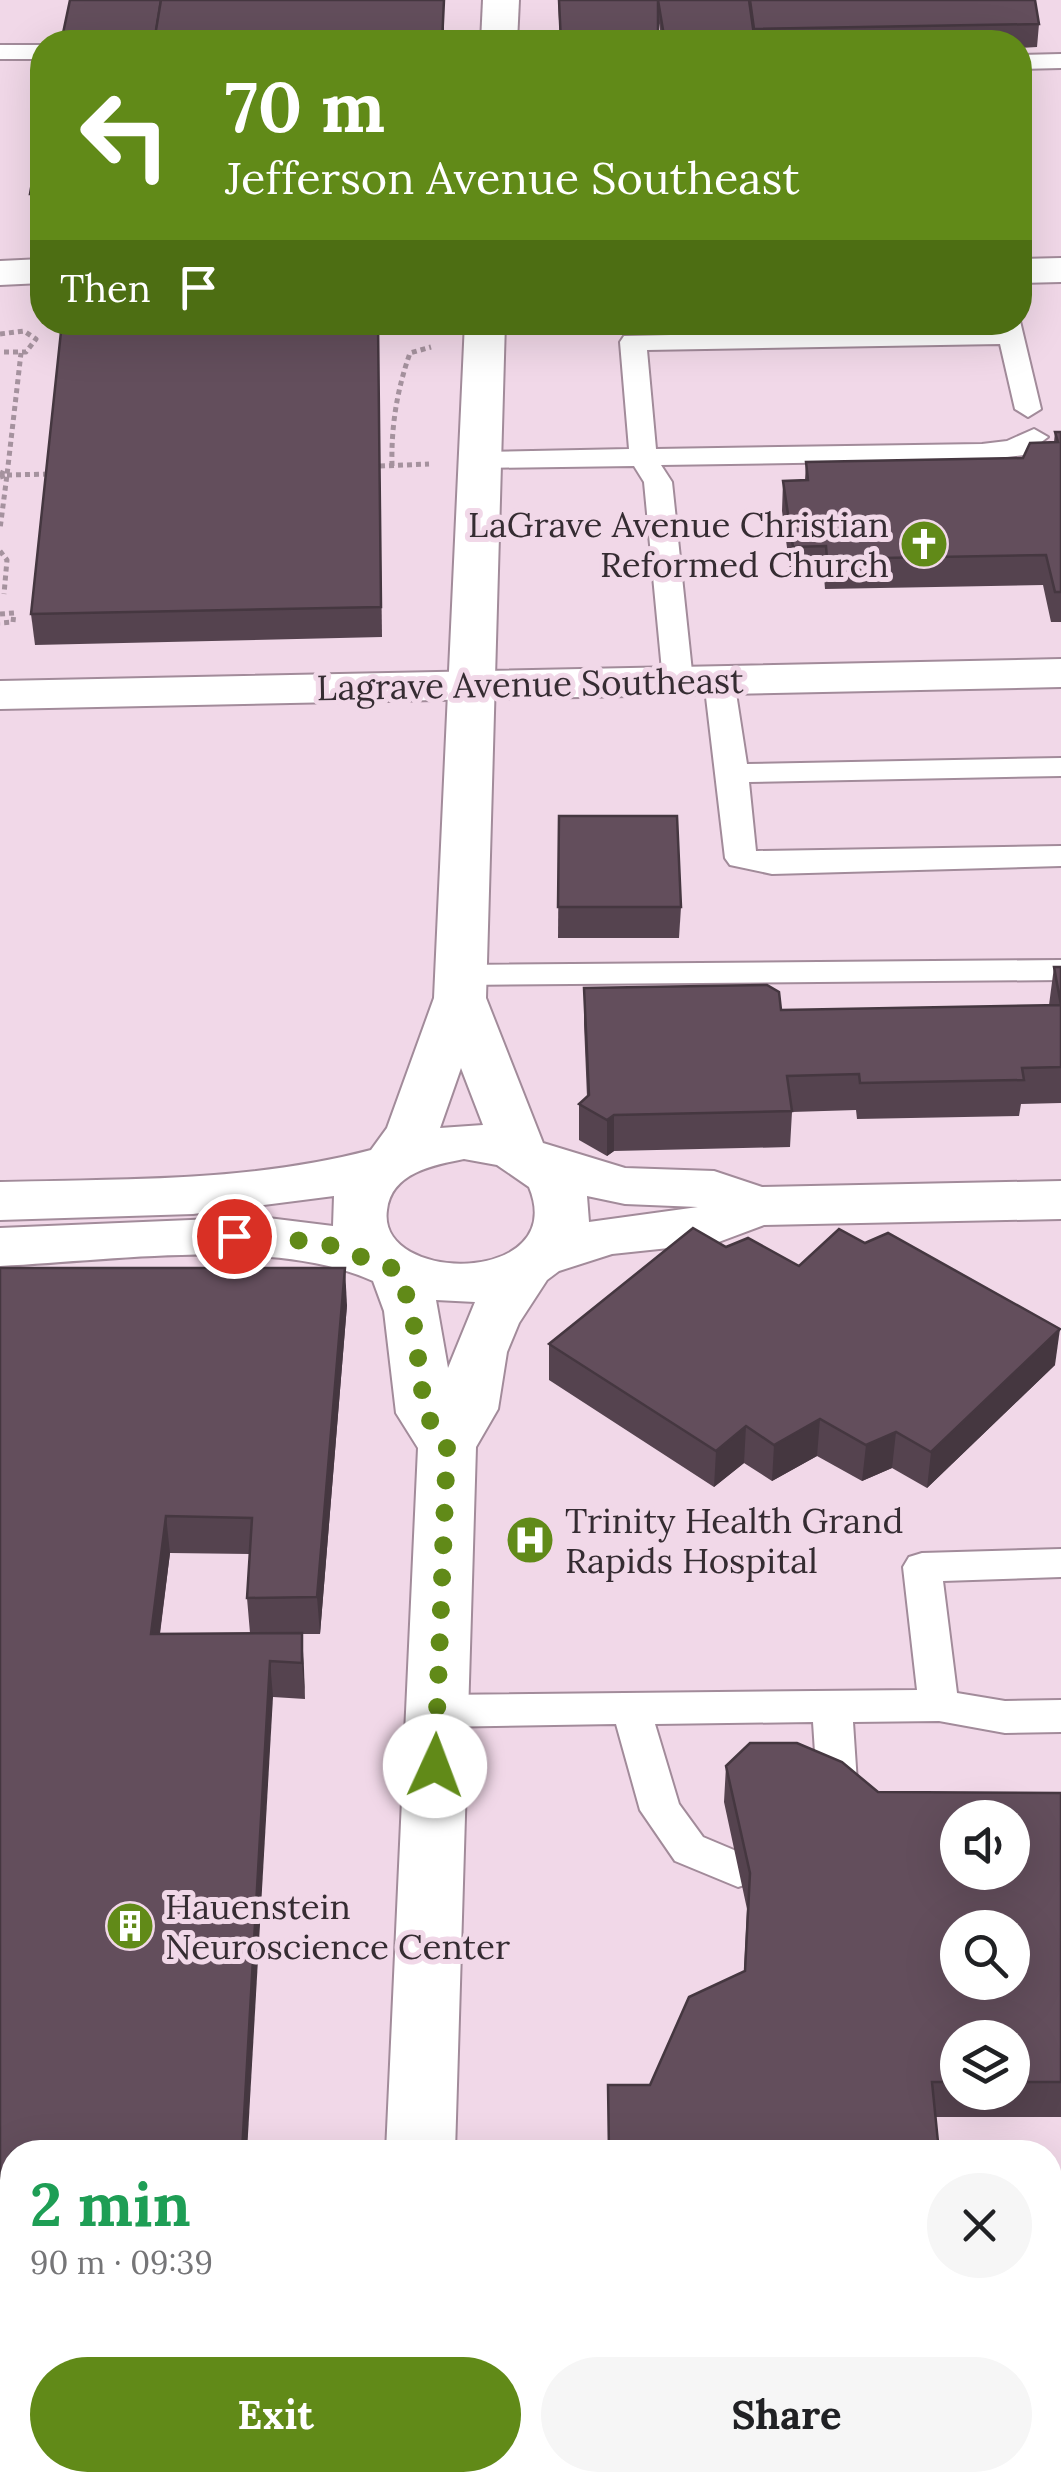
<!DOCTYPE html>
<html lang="en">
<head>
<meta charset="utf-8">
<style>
	:root { --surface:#fff; --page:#f6f6f6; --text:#202124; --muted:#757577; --accent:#618a18 }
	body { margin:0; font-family:Lora,serif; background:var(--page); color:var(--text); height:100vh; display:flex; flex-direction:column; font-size:38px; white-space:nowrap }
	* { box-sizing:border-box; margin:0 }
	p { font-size:32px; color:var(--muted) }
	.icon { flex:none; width:55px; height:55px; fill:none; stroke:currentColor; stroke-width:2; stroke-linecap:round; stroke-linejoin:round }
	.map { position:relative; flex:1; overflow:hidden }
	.side { position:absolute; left:0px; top:2140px; width:1062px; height:352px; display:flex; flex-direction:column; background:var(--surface); border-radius:40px 40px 0 0; box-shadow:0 10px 40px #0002 }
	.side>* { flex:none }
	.banner { position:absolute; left:30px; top:30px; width:1002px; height:305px; border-radius:40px; box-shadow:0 10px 40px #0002; background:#618a18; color:#fff; overflow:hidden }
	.buttons { position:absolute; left:940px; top:1800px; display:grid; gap:20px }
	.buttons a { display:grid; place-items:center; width:90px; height:90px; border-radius:50%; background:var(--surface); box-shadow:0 10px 40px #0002; font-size:50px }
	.pin { position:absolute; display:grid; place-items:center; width:85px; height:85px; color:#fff; margin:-42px; border:5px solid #fff; border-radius:50%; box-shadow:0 2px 10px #0007 }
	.me { position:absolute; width:110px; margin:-55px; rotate:2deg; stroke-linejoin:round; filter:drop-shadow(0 0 8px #0008) }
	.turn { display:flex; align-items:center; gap:35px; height:210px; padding:0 30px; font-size:45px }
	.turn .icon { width:130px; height:130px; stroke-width:2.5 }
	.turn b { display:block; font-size:70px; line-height:85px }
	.then { display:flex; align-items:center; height:95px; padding:0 30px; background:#0003; gap:20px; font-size:38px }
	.round { display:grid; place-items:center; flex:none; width:105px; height:105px; border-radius:52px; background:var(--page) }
	.summary { display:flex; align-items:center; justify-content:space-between; height:170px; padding:0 30px }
	h1 { font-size:60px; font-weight:700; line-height:75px; color:#1e9e55 }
	.action { display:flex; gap:20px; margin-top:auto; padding:20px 30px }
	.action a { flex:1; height:115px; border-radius:60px; background:var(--accent); color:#fff; font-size:40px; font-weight:700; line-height:115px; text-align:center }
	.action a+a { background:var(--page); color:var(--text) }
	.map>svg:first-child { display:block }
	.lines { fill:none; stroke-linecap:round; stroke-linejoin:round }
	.service-casing { stroke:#a28b9a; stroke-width:4 }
	.minor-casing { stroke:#a28b9a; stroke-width:4 }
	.tertiary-casing { stroke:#a28b9a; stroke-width:4 }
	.path { stroke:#a5929e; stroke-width:5; stroke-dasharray:5 4; stroke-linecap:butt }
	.service { fill:#fff; fill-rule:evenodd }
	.minor { fill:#fff; fill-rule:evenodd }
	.tertiary { fill:#fff; fill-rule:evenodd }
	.wall { fill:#55434f; fill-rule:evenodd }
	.shaded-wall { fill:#453740 }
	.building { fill:#634e5c; stroke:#453740; stroke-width:2.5; fill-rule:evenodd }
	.route { stroke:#618a18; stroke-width:18; stroke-dasharray:0 32.4 }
	.labels { text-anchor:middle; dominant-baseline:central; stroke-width:10; stroke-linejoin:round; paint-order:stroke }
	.poi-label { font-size:35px; fill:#352c32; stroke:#f1d8e8; text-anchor:start }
	.street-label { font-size:35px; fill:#352c32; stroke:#f1d8e8 }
</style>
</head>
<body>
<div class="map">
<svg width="1061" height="2491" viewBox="0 0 1061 2491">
	<rect width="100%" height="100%" fill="#f1d8e8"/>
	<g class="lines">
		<g class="service-casing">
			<g id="service">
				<rect x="0" y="45" width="42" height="14"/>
				<polygon points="1061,54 1061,68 1020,69 1020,55"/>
				<polygon points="1020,321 1041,409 1028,417 1015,409 1000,344 647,350 656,449 982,444 1007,441 1034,429 1048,437 1024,455 982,460 661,465 672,482 693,681 688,687 668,687 663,681 644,482 634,466 479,468 465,460 479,452 629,449 620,342 624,336 996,328 995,322"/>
				<polygon points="719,671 734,680 747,764 1061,758 1061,776 749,782 756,851 1061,846 1061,866 772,874 730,865 725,858 704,680"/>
				<polygon points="1061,960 1061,980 461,985 450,982 445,975 450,968 461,965"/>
				<polygon points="1061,1549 1061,1577 943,1581 957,1693 1005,1701 1061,1700 1061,1732 1005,1733 939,1721 853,1722 858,1798 852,1809 838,1814 824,1809 818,1798 813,1722 655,1724 679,1804 703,1837 753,1858 759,1870 753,1882 738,1887 675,1861 640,1810 616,1724 437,1727 423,1722 417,1711 423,1700 437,1695 917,1690 903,1567 909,1557 922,1553"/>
			</g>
		</g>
		<g class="minor-casing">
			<g id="minor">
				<polygon points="1061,258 1061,282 1020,283 1020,259"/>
				<polygon points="42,259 42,283 0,285 0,261"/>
				<polygon points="1061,659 1061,687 0,709 0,681"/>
			</g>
		</g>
		<g class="tertiary-casing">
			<g id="tertiary">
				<polygon points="483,0 519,0 517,42 481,42"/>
				<path d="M465,322h40l-19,676 57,145 82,25 89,3 48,16 299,-6v38l-297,6 -48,18 -104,11 -53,17 -12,9 -28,43 -12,29 -9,57 -22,38 -21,705h-69l32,-704 -22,-35 -12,-102 -11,-30c-99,-45 -263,-20 -373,-15v-38l260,-11 73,9 1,-30 -141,18 -193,6v-38c125,-3 250,0 371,-32l16,-22 47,-130zM461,1068l22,57 -43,3zM464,1159l33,6 32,22c41,98 -153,98 -142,23 4,-37 46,-45 77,-51zM587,1196l38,8 73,3 -109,15zM436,1300l39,2 -27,66z"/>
				<rect x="370" y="2480" width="74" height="11"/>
			</g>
		</g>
		<g class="path">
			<polyline points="0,334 24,331 36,339 26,352 0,352"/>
			<polyline points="380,466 429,464"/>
			<path d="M392,466c-1,-40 5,-76 18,-113l21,-6"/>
			<polyline points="0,472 7,475 21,353"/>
			<polyline points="7,475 51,474"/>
			<polyline points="0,477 7,475 0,529"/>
			<polyline points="0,551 7,560 4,594"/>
			<polyline points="0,614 14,613 13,622 0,623"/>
		</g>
		<use href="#service" class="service"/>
		<use href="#minor" class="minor"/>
		<use href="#tertiary" class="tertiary"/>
	</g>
	<g class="wall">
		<polygon points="558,0 559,0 1039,24 1037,47 1020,48 1020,42 662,42 658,17 658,42 560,42"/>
		<polygon points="62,38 444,42 62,42"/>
		<polygon points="42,124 42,223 32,223 30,194"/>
		<polygon points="378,322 382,637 35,645 31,614"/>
		<polygon points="1055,432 1061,432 1061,622 1051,622 1043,585 825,589 824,576 791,577 782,511 783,481 805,480 806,462 1023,458 1054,442"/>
		<polygon points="559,816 681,907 679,938 558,938"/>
		<polygon points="1054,967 1061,967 1061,1103 1021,1104 1019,1116 857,1119 856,1110 792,1112 790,1147 614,1151 607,1156 579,1140 579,1104 587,1097 584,1024 584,988 781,1010 1049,1005"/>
		<polygon points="726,1247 799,1266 1055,1365 927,1488 892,1468 862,1481 817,1456 772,1481 744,1463 714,1487 549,1380 549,1344"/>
		<path d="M0,1268l347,37 -27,329h-18l3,65 -32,-2 -261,455v315l-12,-1zM170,1553l80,1 -3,44 3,35 -90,1z"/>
		<path d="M726,1766l152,26 183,1v324h-125l3,35h-331v-67h42l94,-114 3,-62 -23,-107zM958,2038h54v54h-54z"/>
		<polygon points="613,2480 969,2480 969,2485 968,2491 613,2491"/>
	</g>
	<g class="shaded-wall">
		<polygon points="444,0 444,42 442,42"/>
		<polygon points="614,1115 614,1151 607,1156 607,1120"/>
		<polygon points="345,1268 347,1305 320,1634 317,1597"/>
		<polygon points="1060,1329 1055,1365 927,1488 931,1452"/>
		<polygon points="820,1419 817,1456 772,1481 774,1445"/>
		<polygon points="746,1426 744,1463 714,1487 716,1451"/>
		<polygon points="896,1432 892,1468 862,1481 866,1445"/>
		<polygon points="166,1516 170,1553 155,1670 151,1634"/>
		<polygon points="302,1633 304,1669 305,1699 302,1663"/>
		<polygon points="270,1661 273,1697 247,2152 242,2152"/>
		<polygon points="223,2480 229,2480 228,2491 223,2491"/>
	</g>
	<g class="building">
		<polygon points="70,0 161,0 155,39 62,38"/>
		<polygon points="161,0 444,0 442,42 154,42"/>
		<polygon points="559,0 658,0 658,42 561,42"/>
		<polygon points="658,0 749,0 755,42 665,42"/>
		<polygon points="750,0 1035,0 1039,24 754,29"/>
		<polygon points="42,124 42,194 30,194"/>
		<polygon points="62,322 378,322 381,607 31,614"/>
		<polygon points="1055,432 1061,432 1061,592 1055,592 1046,555 827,559 826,546 793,547 783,481 808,480 806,462 1023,458 1030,443 1058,442"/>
		<polygon points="559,816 677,816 681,907 558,907"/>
		<polygon points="1054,967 1061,967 1061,1067 1022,1068 1024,1080 860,1083 859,1074 787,1076 792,1111 614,1115 607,1120 579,1104 589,1095 584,988 767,985 779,992 781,1010 1061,1005"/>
		<polygon points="693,1228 726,1247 748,1238 799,1266 839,1229 865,1243 888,1233 1060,1329 931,1452 896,1432 866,1445 820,1419 774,1445 746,1426 716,1451 549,1344"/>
		<polygon points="0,1268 345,1268 317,1597 247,1598 252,1518 166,1516 151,1634 302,1633 302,1663 270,1661 242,2152 12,2152 12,2434 0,2433"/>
		<path d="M750,1743h47l45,19 36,30 183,1v289h-49v-44h-54v44h-26l7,70h-330l-1,-67h42l39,-88 56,-26 5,-98 -24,-107zM958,1818h54v54h-54zM958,1928h54v54h-54z"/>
		<polygon points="140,2480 223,2480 223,2491 139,2491"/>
		<rect x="615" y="2480" width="354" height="5"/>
	</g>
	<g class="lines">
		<polyline class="route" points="234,1236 321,1242 397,1270 412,1310 425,1413 447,1446 435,1766"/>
	</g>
	<defs>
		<g id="church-disc" transform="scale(2.5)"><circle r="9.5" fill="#618a18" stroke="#f1d8e8"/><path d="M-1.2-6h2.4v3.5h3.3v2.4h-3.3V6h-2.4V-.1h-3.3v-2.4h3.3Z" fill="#fff"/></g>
		<g id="hospital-disc" transform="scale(2.5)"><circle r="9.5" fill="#618a18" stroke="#f1d8e8"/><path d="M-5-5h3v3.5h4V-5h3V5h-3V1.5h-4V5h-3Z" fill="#fff"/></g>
		<g id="building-disc" transform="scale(2.5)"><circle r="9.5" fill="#618a18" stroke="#f1d8e8"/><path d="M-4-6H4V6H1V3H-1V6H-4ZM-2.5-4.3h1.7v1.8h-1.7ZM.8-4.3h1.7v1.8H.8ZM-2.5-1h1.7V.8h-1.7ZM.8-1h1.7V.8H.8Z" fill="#fff"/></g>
	</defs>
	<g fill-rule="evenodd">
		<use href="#church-disc" x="924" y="544"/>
		<use href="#hospital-disc" x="530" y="1540"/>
		<use href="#building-disc" x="130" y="1926"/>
	</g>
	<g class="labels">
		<g class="poi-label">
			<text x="889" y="524" text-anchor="end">LaGrave Avenue Christian<tspan x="889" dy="40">Reformed Church</tspan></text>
			<text x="565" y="1520">Trinity Health Grand<tspan x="565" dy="40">Rapids Hospital</tspan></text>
			<text x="165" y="1906">Hauenstein<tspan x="165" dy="40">Neuroscience Center</tspan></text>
		</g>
		<g class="street-label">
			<text transform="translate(530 684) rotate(-1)">Lagrave Avenue Southeast</text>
		</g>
	</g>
</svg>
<div class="buttons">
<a><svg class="icon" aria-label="sound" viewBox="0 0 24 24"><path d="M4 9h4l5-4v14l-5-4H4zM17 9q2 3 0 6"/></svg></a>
<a><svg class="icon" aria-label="search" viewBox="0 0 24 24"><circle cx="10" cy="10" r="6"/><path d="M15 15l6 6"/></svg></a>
<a><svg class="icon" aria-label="layers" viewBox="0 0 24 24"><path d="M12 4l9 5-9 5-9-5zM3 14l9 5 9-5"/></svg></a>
</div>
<div class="pin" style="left:234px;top:1236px;background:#d93025"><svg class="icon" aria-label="arrive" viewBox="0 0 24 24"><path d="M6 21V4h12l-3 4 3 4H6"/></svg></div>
<svg class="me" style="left:435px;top:1766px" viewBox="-20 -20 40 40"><circle r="19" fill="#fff"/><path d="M0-13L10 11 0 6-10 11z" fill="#618a18"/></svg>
<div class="banner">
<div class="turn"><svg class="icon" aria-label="left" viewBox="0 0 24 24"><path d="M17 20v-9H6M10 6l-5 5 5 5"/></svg><div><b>70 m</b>Jefferson Avenue Southeast</div></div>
<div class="then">Then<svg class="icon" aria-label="arrive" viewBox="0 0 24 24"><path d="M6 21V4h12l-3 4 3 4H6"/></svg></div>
</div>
<section class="side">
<div class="summary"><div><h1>2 min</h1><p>90 m · 09:39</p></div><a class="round"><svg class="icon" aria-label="close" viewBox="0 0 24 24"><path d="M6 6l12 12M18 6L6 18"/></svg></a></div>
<div class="action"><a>Exit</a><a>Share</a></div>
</section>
</div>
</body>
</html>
